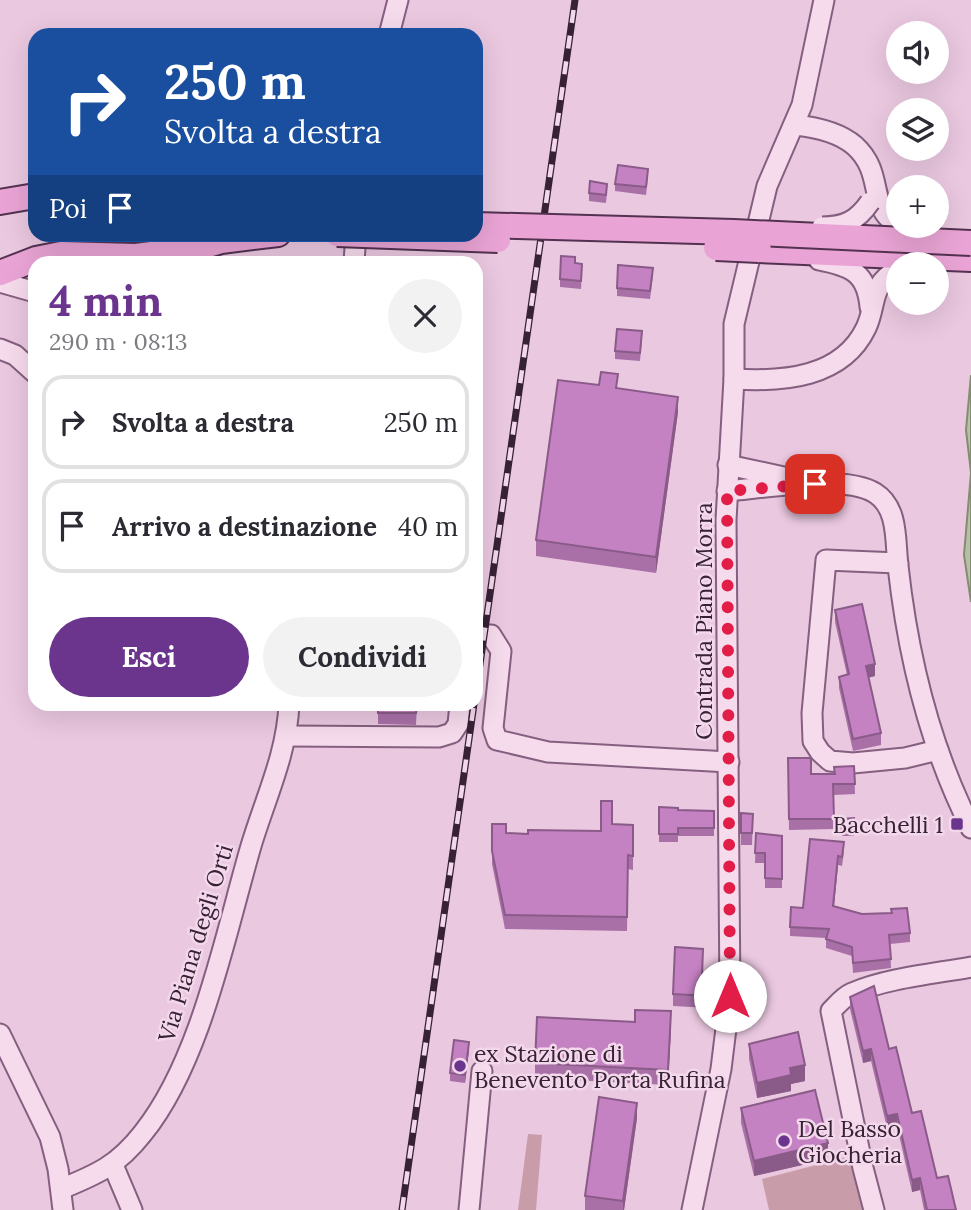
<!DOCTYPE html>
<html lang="it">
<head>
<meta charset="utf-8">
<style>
	:root { --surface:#fff; --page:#f2f2f3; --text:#2b2b33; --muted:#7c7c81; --line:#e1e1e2; --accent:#6b358e }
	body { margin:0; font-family:Lora,serif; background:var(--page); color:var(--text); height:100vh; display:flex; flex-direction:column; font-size:26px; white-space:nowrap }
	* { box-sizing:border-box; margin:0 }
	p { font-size:23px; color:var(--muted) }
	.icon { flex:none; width:38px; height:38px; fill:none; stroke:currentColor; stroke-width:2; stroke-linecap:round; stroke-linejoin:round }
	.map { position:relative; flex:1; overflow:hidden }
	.panel { position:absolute; left:28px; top:256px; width:455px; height:455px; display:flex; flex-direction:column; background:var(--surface); border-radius:21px; box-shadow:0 7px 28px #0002 }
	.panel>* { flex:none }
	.banner { position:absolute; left:28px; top:28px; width:455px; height:214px; border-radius:21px; box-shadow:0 7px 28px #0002; background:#1a4fa0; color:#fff; overflow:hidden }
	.tools { position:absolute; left:886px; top:21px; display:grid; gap:14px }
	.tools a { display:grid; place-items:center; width:63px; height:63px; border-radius:50%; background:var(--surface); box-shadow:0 7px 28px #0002; font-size:35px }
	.pin { position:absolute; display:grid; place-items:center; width:60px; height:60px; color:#fff; margin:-30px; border-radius:14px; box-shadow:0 4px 10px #0006 }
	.me { position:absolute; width:77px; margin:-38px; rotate:0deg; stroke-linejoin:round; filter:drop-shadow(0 0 5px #0008) }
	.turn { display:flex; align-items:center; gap:24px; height:147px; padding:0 21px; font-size:32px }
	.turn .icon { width:91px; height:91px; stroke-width:2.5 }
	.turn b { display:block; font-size:49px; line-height:60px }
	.then { display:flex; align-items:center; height:66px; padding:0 21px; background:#0003; gap:14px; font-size:26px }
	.round { display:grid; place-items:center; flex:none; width:74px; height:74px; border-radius:37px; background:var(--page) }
	.headline { display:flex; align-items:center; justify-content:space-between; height:119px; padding:0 21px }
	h1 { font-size:42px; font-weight:700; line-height:52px; color:var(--accent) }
	.action { display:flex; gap:14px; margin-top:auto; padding:14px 21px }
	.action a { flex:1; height:80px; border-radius:42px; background:var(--accent); color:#fff; font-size:28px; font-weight:700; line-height:80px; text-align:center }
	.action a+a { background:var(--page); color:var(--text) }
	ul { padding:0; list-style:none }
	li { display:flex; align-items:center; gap:21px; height:94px; margin:0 14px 10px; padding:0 7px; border:4px solid var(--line); border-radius:21px }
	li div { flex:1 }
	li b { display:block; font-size:26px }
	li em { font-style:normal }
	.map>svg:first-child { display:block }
	.green { fill:#c89da9 }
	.water { fill:#b8bfa9; stroke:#828d70; stroke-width:2 }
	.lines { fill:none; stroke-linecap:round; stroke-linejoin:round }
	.minor-casing { stroke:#855f7f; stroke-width:23 }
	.major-casing { stroke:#533251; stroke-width:28 }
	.minor { stroke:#f6dbed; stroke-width:19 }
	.major { stroke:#e9a4d5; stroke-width:24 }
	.rail-casing { stroke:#372135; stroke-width:7 }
	.rail { stroke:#f3d7ea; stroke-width:4.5; stroke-dasharray:13; stroke-linecap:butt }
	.minor-bridge-casing { stroke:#855f7f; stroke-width:23; stroke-linecap:butt }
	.major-bridge-casing { stroke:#533251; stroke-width:28; stroke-linecap:butt }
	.minor-bridge { stroke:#f6dbed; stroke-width:19 }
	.major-bridge { stroke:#e9a4d5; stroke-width:24 }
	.wall { fill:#a970a8 }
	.shaded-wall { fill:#8a5b88 }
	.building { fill:#c582c3; stroke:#8a5b88; stroke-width:2 }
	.route { stroke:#e11d48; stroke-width:12; stroke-dasharray:0 21.6 }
	.poi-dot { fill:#6b358e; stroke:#f3d7ea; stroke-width:2.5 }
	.labels { text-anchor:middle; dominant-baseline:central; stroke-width:5; stroke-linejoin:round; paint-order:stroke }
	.street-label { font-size:23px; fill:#372135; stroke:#f3d7ea }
	.poi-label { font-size:23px; fill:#372135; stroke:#f3d7ea; text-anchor:start }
</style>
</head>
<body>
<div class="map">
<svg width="971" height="1210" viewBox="0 0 971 1210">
	<rect width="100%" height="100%" fill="#eac8e0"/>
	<g class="green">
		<polygon points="528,1134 542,1135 536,1210 518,1210"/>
		<polygon points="855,1155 869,1210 769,1210 762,1179"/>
	</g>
	<polygon class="water" points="971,375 971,602 964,555 971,473 966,430"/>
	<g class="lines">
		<g class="minor-casing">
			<g id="minor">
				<polyline points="389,35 398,0"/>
				<path d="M794,125c21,2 45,7 61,21 37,34 1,74 70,88"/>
				<path d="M819,260c31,6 48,12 51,47"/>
				<polyline points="354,262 356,234"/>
				<polyline points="0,282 35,292"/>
				<polyline points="0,349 15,355 35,373"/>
				<path d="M734,379c49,3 108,-1 132,-51 11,-23 3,-43 32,-59"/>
				<polyline points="728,465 793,479"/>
				<path d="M727,491c37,-3 118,-17 148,2 24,15 20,49 23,73 10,91 32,181 73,262"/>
				<polyline points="898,563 826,560 812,713 813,741 820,752 830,761 853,763 905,758 938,750"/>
				<polyline points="476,635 491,635 501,651 493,728 497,740 548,752 729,762"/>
				<polyline points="287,736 439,737 452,733 458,724 460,704"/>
				<polyline points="0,1034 50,1137 58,1169 63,1210"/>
				<polyline points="113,1165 132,1210"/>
				<path d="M61,1189c37,-15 57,-24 82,-56 58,-72 82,-198 108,-287 14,-47 36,-92 38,-142"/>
				<polyline points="469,1210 482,1071"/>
				<polyline points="692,1210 721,1069 730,996 726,520 734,379 734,324 767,186 802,105 824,0"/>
				<path d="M874,1210l-11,-42 -32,-157c6,-6 12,-14 21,-18 36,-15 80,-19 119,-26"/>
			</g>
		</g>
		<g class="major-casing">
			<g id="major">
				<polyline points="0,202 35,196"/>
				<polyline points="759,250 971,259"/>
				<polyline points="0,273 36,259 61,254 136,256 198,248 221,241 278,234"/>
			</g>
		</g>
		<use href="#minor" class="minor"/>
		<use href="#major" class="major"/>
		<g class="rail-casing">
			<g id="rail">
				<polyline points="476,692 575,0"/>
				<polyline points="402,1210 474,704"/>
			</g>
		</g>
		<use href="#rail" class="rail"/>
		<g class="minor-bridge-casing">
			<path id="minor-bridge" d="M822,227c22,0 35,-6 48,-25"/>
		</g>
		<g class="major-bridge-casing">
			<g id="major-bridge">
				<polyline points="476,225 734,232 971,243"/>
				<polyline points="337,234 498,240"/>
				<polyline points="716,248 759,250"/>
			</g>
		</g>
		<use href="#minor-bridge" class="minor-bridge"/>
		<use href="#major-bridge" class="major-bridge"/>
	</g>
	<g class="wall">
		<polygon points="648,177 646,195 615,191 615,184"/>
		<polygon points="607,192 606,203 589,201 589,193"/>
		<polygon points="582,271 581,289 560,287 560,279"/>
		<polygon points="653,276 650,299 617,296 617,288"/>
		<polygon points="642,339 640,361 615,359 615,351"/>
		<polygon points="618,388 678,412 656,573 536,556 536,540"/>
		<polygon points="835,610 875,676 868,678 881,733 881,745 853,751 839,688 839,677 847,675 835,622"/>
		<polygon points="417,704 416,725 378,724 378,705 392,706"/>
		<polygon points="788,758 811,774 835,774 854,766 855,794 834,795 834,829 789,830"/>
		<polygon points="659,807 678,810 714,811 714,836 678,836 678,842 659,842"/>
		<polygon points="741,813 753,814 752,845 741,845"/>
		<polygon points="854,818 854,836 842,836 841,819"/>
		<polygon points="492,824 506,833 528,834 601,831 612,824 633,825 633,870 628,869 627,931 505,929 492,864"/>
		<polygon points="756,833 782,836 782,888 765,888 765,863 755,863"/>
		<polygon points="810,839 844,852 842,866 838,865 834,906 910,933 910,942 890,944 891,968 853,973 852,956 826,948 826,938 790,936 790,927 803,908"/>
		<polygon points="703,961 702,976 711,988 710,1008 673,1006 673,994"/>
		<polygon points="850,997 889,1049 937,1178 956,1210 924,1210 920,1190 912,1192 897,1126 887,1128 871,1061 863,1063 850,1009"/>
		<polygon points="671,1027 668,1085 535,1078 535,1063"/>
		<polygon points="749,1044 805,1081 791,1084 791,1091 757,1098 749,1059"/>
		<polygon points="469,1050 465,1083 450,1081 450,1073"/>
		<polygon points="741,1108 828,1159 754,1176 741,1123"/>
		<polygon points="637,1118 624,1210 585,1210 585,1196"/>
	</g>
	<g class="shaded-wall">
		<polygon points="678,397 678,412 656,573 656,557"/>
		<polygon points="875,664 875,676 866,678 866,666"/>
		<polygon points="838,856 838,865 833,915 833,906"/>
		<polygon points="671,1011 671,1027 668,1085 668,1070"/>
		<polygon points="469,1042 469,1050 465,1083 465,1075"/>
		<polygon points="871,1049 871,1061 863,1063 863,1051"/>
		<polygon points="805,1065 805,1081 791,1084 791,1091 757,1098 757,1083 790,1068"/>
		<polygon points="637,1103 637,1118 624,1210 623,1210 623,1201"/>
		<polygon points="897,1114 897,1126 887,1128 887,1116"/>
		<polygon points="828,1143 828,1159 754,1176 754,1161"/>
		<polygon points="920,1178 920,1190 912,1192 912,1180"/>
	</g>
	<g class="building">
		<polygon points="618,165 648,169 646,187 615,184"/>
		<polygon points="590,181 607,184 606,195 589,193"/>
		<polygon points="561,256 575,257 575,263 582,264 581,281 560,279"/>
		<polygon points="618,265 653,268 650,291 617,288"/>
		<polygon points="617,329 642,331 640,353 615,351"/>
		<polygon points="601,372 618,374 616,388 678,397 656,557 536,540 558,380 599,385"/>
		<polygon points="862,604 875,664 866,666 881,733 853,739 839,677 849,674 835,610"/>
		<polygon points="392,704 417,704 416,713 378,713 378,705 392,706"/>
		<polygon points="788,758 811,758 811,774 835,774 834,767 854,766 855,784 833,784 834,819 789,819"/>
		<polygon points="601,801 612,801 612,824 633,825 633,856 628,855 627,917 505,915 492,851 492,824 506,824 506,833 528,834 528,830 601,831"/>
		<polygon points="659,807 678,808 678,810 714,811 714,828 678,828 678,834 659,834"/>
		<polygon points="741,813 753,814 752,833 741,833"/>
		<polygon points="854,818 854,832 842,832 841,819"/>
		<polygon points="756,833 782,836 782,879 765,878 765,853 755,853"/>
		<polygon points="810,839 844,842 842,857 838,856 833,906 862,914 892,913 891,909 907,908 910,933 889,935 891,959 853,963 852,947 826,939 829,929 790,927 791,907 803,908"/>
		<polygon points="675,947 703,949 702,976 711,976 710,996 673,994"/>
		<polygon points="874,986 889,1049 896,1047 912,1113 921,1111 937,1178 948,1176 956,1210 927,1210 920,1178 912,1180 897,1114 887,1116 871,1049 863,1051 850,997"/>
		<polygon points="635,1010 671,1011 668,1070 535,1063 537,1017 635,1022"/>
		<polygon points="798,1032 805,1065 790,1068 791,1075 757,1083 749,1044"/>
		<polygon points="454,1040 469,1042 465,1075 450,1073"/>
		<polygon points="815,1090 828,1143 754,1161 741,1108"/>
		<polygon points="599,1097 637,1103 623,1201 585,1196"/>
	</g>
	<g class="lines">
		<polyline class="route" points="730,996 727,491 815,484"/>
	</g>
	<g class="poi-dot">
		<rect x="950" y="817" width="14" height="14" rx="3.5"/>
		<circle cx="460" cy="1066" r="7"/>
		<circle cx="784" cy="1141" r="7"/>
	</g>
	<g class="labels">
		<g class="street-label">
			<text transform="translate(703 621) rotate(-90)">Contrada Piano Morra</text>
			<text transform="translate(195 943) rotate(-73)">Via Piana degli Orti</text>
		</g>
		<g class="poi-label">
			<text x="943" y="824" text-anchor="end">Bacchelli 1</text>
			<text x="474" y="1053">ex Stazione di<tspan x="474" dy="26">Benevento Porta Rufina</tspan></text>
			<text x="798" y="1128">Del Basso<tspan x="798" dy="26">Giocheria</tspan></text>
		</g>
	</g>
</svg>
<div class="tools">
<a><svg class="icon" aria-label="sound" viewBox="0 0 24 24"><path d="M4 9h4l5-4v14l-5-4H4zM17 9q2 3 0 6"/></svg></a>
<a><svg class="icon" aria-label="layers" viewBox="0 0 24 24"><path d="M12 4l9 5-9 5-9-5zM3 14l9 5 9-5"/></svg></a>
<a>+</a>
<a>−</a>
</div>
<div class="pin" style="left:815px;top:484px;background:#d93025"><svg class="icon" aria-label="arrive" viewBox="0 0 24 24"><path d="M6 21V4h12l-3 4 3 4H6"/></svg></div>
<svg class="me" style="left:730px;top:996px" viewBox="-20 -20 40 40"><circle r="19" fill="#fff"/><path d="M0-13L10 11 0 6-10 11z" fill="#e11d48"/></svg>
<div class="banner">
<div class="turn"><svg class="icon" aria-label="right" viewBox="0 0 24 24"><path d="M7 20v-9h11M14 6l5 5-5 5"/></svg><div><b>250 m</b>Svolta a destra</div></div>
<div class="then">Poi<svg class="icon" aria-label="arrive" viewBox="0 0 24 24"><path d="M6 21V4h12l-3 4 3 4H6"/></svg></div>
</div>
<section class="panel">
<div class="headline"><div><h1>4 min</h1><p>290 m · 08:13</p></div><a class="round"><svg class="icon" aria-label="close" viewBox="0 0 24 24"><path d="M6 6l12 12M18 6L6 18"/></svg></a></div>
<ul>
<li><svg class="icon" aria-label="right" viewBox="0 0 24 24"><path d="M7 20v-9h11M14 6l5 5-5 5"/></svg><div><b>Svolta a destra</b></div><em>250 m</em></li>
<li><svg class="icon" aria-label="arrive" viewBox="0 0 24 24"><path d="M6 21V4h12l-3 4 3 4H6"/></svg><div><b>Arrivo a destinazione</b></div><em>40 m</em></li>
</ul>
<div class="action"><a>Esci</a><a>Condividi</a></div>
</section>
</div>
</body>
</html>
